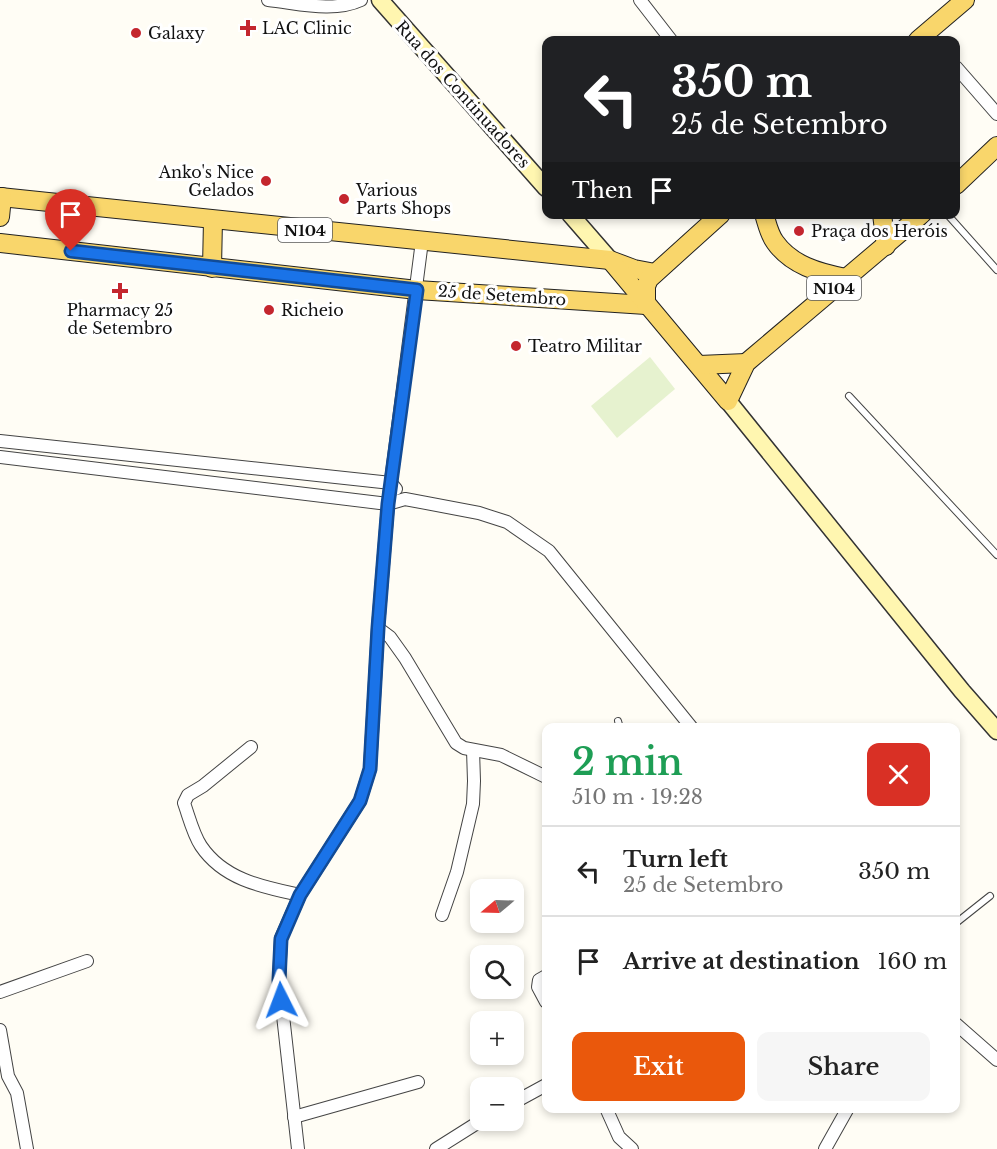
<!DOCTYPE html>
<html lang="en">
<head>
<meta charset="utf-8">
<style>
	:root { --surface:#fff; --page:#f6f6f6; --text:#222; --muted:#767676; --line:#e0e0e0; --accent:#ea580c }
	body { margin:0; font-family:"Libre Baskerville",serif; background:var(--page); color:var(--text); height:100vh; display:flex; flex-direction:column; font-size:22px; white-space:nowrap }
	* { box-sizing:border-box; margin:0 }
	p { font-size:20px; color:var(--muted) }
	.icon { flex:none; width:33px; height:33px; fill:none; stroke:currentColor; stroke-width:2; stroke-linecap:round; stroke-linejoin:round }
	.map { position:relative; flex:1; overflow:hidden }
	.panel { position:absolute; left:542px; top:723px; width:418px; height:390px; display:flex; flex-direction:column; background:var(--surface); border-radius:12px; box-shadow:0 3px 9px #0003 }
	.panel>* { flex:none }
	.top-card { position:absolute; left:542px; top:36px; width:418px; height:183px; border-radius:12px; box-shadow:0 3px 9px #0003; background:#202124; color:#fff; overflow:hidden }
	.needle { width:39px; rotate:251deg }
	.fabs { position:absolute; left:470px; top:879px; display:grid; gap:12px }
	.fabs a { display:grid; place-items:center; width:54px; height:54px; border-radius:12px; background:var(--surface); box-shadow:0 3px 9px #0003; font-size:30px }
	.pin { position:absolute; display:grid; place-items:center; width:51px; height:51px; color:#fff; margin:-62px -26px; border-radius:50% 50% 50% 0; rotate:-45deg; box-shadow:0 0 6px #0007 }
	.pin .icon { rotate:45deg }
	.me { position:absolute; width:66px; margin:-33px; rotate:357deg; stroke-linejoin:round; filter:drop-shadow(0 0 4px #0008) }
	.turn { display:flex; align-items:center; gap:21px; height:126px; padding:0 30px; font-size:27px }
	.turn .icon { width:78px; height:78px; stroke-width:2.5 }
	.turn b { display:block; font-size:42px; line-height:51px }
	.then { display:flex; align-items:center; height:57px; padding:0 30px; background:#0003; gap:12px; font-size:22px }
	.round { display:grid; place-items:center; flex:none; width:63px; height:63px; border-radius:12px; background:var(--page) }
	.summary { display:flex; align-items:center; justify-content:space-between; height:102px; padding:0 30px }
	h1 { font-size:36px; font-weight:600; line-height:45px; color:#1e9e55 }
	.cta { display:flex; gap:12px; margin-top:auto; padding:12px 30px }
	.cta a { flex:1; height:69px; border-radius:12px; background:var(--accent); color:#fff; font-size:24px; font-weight:600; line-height:69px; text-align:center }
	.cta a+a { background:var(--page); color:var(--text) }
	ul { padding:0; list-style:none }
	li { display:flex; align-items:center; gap:18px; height:90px; padding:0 30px; border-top:2px solid var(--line) }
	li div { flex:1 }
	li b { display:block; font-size:22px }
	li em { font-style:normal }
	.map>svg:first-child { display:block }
	.pitch { fill:#e6f2cf }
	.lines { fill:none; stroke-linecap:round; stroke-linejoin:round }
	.lane-casing { stroke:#444; stroke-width:8 }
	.street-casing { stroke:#444; stroke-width:14 }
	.secondary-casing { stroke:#333; stroke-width:19 }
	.primary-casing { stroke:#222; stroke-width:20 }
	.lane { stroke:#fff; stroke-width:6 }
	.street { stroke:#fff; stroke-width:12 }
	.secondary { stroke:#fff6b0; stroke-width:16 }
	.primary { stroke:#f9d66b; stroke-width:18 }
	.route-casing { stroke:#114b97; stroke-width:15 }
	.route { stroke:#1a73e8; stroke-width:10 }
	.poi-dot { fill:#c4262e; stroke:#fff; stroke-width:2 }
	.labels { text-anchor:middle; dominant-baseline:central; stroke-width:6; stroke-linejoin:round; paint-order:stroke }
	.shield { fill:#fff; stroke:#585858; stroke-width:1.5 }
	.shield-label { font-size:15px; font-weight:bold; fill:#111 }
	.poi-label { font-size:16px; fill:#111; stroke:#fff; text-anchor:start }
	.street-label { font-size:16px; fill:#111; stroke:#fff }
</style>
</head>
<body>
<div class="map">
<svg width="997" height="1149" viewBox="0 0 997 1149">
	<rect width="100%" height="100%" fill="#fffdf5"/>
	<polygon class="pitch" points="650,357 675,389 617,438 591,406"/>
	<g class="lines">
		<g class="lane-casing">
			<g id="lane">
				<polyline points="947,214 997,270"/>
				<polyline points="849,396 997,555"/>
				<polyline points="618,721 620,728"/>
				<polyline points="956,923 990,896"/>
			</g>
		</g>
		<g class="street-casing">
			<g id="street">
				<path d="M268,0c30,3 65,13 93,0"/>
				<polyline points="640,0 671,40"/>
				<polyline points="956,67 997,114"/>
				<polyline points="0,441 391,483 396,489"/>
				<polyline points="0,457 388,504 405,499 479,513 507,522 549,551 692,728"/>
				<polyline points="378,628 390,637 405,658 456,743 464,748 501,755 546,777"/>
				<path d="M251,747l-48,39 -15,9 -4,8c5,14 9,31 17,43 23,34 62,41 99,49"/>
				<polyline points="442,915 457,872 473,804 474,781 473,750"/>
				<polyline points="546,976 539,980 538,987 546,1002"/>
				<polyline points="0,992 87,961"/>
				<polyline points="956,1024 997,1060"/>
				<polyline points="0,1030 8,1076 17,1093 27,1149"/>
				<polyline points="513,1103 546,1085"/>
				<polyline points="606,1108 619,1137 632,1149"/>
				<polyline points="294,1117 418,1082"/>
				<polyline points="298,1149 279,980 281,938 300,895 360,801 370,769 378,628 388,504 422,241"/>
				<polyline points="436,1149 482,1120"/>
				<polyline points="825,1149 848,1108"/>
			</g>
		</g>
		<g class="secondary-casing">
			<g id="secondary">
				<polyline points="380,0 546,188"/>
				<polyline points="570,214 610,260"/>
				<polyline points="728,401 962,691 997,731"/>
			</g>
		</g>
		<g class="primary-casing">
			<g id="primary">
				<polyline points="918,40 965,0"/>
				<polyline points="956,185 997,146"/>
				<polyline points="0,197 610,260 634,269 655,273"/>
				<path d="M764,214c3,9 5,20 11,28 16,23 44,31 71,36"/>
				<polyline points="882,214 886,246"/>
				<polyline points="0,217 2,197"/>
				<polyline points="0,243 417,290 646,305"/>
				<polyline points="611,261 728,401 746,363 922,214"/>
				<polyline points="212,268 213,220"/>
				<polyline points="646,305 646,286 649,279 721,214"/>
				<polyline points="699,365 746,363"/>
			</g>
		</g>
		<use href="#lane" class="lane"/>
		<use href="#street" class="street"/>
		<use href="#secondary" class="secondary"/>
		<use href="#primary" class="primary"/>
	</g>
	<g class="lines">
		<g class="route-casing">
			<polyline id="route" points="71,251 417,290 388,504 378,628 370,769 360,801 300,895 281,939 279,980 281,1000"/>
		</g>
		<use href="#route" class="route"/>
	</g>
	<g class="poi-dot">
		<path d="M245 19h6v6h6v6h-6v6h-6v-6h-6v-6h6z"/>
		<circle cx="136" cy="33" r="6"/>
		<circle cx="266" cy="181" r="6"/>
		<circle cx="344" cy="199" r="6"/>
		<circle cx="799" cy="231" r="6"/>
		<path d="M117 282h6v6h6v6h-6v6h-6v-6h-6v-6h6z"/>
		<circle cx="269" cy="310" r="6"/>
		<circle cx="516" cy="346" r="6"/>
	</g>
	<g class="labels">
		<g class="shield">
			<rect x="278" y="218" width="54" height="24" rx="4.5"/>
			<rect x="807" y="276" width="54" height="24" rx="4.5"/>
		</g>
		<g class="shield-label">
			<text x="305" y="230">N104</text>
			<text x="834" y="288">N104</text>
		</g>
		<g class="poi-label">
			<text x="262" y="28">LAC Clinic</text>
			<text x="148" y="33">Galaxy</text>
			<text x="254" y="172" text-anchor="end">Anko's Nice<tspan x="254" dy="18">Gelados</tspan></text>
			<text x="356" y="190">Various<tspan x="356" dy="18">Parts Shops</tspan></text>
			<text x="811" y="231">Praça dos Heróis</text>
			<text x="120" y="310" text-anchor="middle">Pharmacy 25<tspan x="120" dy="18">de Setembro</tspan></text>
			<text x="281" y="310">Richeio</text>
			<text x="528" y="346">Teatro Militar</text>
		</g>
		<g class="street-label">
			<text transform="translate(463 94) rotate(48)">Rua dos Continuadores</text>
			<text transform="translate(502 295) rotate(4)">25 de Setembro</text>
		</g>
	</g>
</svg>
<div class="fabs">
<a><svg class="needle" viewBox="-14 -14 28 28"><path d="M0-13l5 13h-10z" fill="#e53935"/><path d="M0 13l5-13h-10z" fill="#767676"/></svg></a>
<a><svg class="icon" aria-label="search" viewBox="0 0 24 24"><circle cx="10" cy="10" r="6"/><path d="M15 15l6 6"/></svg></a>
<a>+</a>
<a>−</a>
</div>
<div class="pin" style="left:71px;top:251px;background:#d93025"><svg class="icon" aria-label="arrive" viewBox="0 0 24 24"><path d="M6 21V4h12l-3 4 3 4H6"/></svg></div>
<svg class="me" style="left:281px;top:1000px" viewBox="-20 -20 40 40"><path d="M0-17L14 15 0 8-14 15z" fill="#1a73e8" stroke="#fff" stroke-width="4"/></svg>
<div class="top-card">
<div class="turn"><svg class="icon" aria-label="left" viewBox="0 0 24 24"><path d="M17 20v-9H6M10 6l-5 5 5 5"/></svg><div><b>350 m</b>25 de Setembro</div></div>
<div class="then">Then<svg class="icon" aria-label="arrive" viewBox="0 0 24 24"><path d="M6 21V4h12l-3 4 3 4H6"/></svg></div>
</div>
<section class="panel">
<div class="summary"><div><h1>2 min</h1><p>510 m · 19:28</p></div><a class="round" style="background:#d93025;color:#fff"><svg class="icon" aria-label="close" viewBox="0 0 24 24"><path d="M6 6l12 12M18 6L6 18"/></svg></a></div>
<ul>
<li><svg class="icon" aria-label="left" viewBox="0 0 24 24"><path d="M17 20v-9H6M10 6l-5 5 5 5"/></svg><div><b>Turn left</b><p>25 de Setembro</p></div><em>350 m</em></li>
<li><svg class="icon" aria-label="arrive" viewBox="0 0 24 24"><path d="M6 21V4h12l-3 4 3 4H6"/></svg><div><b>Arrive at destination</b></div><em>160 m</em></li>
</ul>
<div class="cta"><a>Exit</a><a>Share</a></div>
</section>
</div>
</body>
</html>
